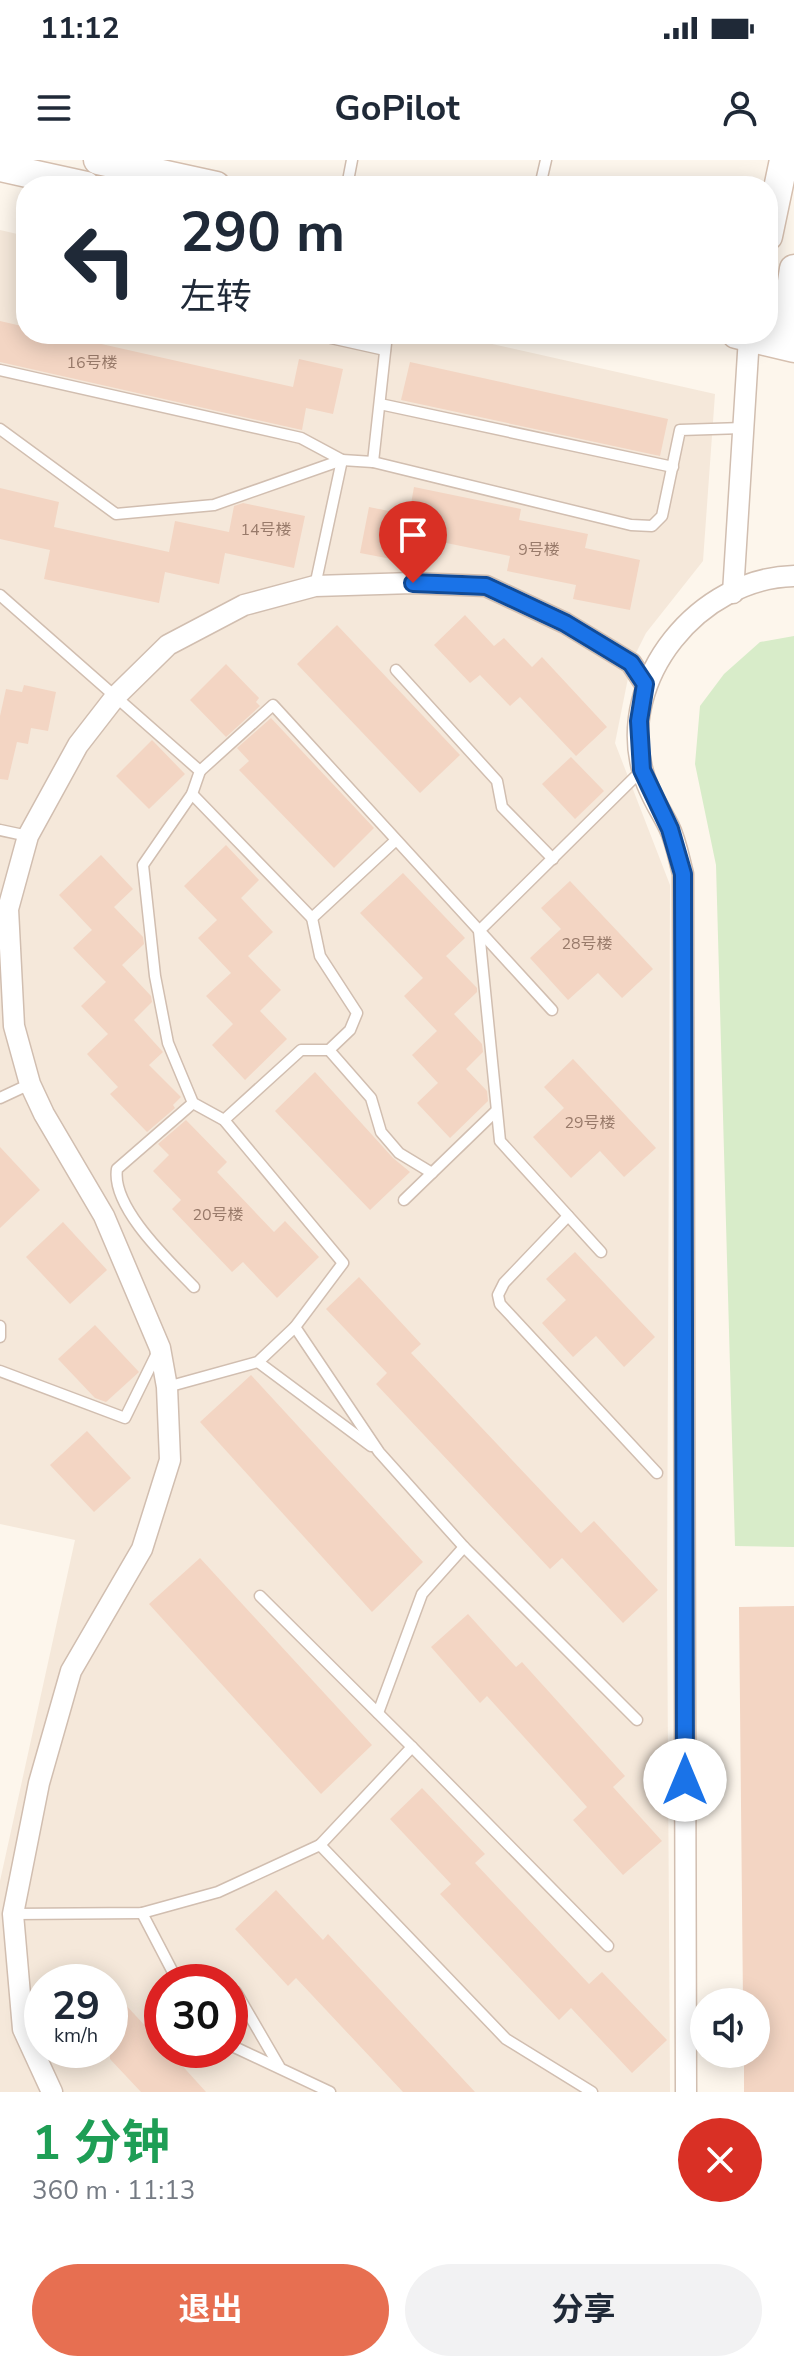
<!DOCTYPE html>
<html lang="zh">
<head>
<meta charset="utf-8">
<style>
	:root { --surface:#fff; --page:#f2f2f3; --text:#1f2937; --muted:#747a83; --accent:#e76f51 }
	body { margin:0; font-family:"Nunito Sans","Noto Sans SC",sans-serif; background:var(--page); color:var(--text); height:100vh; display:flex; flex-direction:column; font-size:30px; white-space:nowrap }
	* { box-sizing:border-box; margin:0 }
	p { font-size:26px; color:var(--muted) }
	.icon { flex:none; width:44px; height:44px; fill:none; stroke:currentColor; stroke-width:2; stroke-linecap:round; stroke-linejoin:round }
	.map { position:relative; height:1932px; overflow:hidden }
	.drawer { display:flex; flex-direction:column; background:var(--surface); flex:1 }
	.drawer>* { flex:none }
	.top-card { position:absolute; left:16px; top:16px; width:762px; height:168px; border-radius:32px; box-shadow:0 4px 20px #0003; background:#fff; color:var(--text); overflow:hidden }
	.buttons { position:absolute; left:690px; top:1828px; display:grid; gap:16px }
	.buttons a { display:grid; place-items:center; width:80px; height:80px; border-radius:50%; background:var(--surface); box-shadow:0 4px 20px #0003; font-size:40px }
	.speed { position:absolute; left:24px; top:1804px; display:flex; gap:16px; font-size:40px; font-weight:700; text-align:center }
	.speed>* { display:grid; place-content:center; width:104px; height:104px; border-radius:50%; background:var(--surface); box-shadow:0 4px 20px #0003; line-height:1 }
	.speed small { font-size:20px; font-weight:400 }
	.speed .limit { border:12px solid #d22; background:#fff; color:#111 }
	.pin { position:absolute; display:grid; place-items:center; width:68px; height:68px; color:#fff; margin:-82px -34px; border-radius:50% 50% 50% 0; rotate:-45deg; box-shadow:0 0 8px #0007 }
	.pin .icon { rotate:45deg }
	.me { position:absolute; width:88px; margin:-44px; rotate:0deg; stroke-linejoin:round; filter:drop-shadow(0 0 6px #0008) }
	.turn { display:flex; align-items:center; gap:28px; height:168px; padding:0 32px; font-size:36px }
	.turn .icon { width:104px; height:104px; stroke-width:2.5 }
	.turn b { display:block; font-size:56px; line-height:68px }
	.round { display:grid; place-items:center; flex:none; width:84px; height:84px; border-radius:42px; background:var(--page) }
	.summary { display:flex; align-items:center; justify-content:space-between; height:136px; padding:0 32px }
	h1 { font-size:48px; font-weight:700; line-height:60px; color:#1e9e55 }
	.primary-button { display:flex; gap:16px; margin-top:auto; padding:16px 32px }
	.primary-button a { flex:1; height:92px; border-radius:48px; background:var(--accent); color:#fff; font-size:32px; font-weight:700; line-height:92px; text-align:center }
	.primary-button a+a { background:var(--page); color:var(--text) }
	.status { display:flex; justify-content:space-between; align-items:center; height:56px; padding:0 40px; background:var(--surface); direction:ltr }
	.status svg { height:22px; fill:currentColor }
	header { display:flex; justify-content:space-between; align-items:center; height:104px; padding:0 32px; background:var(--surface); font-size:36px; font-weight:700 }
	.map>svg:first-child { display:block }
	.residential { fill:#f5e8da; fill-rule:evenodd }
	.green { fill:#d8ecc9 }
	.building { fill:#f3d5c3 }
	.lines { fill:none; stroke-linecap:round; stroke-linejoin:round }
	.lane-casing { stroke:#d1beb0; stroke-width:13 }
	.street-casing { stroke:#d1beb0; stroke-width:23 }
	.secondary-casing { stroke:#d6c0b0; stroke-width:31 }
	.lane { stroke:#fff; stroke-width:10 }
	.street { stroke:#fff; stroke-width:20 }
	.secondary { stroke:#fff; stroke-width:28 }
	.route-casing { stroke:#114b97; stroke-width:20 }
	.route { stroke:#1a73e8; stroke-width:14 }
	.labels { text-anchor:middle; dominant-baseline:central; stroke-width:8; stroke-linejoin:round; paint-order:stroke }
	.number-label { font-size:16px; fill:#987a6a }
</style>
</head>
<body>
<div class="status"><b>11:12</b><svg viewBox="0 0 49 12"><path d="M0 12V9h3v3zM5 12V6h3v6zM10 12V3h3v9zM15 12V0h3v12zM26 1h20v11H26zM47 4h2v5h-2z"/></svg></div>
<header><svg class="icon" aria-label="menu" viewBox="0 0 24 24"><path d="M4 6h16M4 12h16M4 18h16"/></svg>GoPilot<svg class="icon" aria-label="person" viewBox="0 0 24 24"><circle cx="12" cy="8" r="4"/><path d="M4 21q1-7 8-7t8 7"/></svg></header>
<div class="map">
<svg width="794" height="1932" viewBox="0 0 794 1932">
	<rect width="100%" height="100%" fill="#fdf6ec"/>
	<path class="residential" d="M0,70l26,6v98h422l267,60 -12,167 -57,72 -15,30 -16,80 55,142 -3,711 3,496h-670v-211l75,-341 -75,-16zM42,1822h68v68h-68zM162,1822h68v68h-68z"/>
	<polygon class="green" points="794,476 794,1387 735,1386 716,705 695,604 700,546 724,514 760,482"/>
	<g class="building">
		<polygon points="0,161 26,167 26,174 57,174 293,227 299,199 343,209 333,254 306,248 302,270 0,202"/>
		<polygon points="410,202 668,259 660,296 401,240"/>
		<polygon points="414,327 521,349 519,360 588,374 585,388 640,400 630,450 573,439 576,425 507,411 510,396 407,375 402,401 360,393 369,347 409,355"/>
		<polygon points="0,328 59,342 54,367 169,392 175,361 229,372 234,346 243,343 305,356 294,408 225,393 219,424 165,412 159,443 44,419 50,390 0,379"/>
		<polygon points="465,455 494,486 504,478 532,507 542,497 607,567 576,596 520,537 510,546 480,515 470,523 434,485"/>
		<polygon points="337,465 460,595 420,633 297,504"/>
		<polygon points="226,504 259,538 256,542 260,546 226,577 190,540"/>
		<polygon points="24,525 56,532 48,571 31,568 28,584 17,582 8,620 0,619 0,556 6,529 22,532"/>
		<polygon points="271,558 374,668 334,708 239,610 249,601 237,588"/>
		<polygon points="152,580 185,614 149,649 116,616"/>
		<polygon points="571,597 604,631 575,659 542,624"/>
		<polygon points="226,685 259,720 241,738 273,772 248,796 281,830 260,851 287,879 245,920 212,885 233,864 206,836 231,813 198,778 217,760 184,726"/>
		<polygon points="101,695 133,729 114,747 143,777 144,784 122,805 151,836 152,842 134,860 163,892 149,905 181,937 173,945 175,948 147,972 110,934 118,927 87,894 108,874 81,846 106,822 73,788 92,770 59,735"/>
		<polygon points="403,713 465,778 446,796 477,828 477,832 454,854 482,884 483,892 466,909 487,931 488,941 450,978 417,943 438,923 412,895 437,871 404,836 423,818 360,753"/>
		<polygon points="570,721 653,809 622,838 598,813 568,840 530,798 561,769 541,748"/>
		<polygon points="573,899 656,988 624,1017 600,991 571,1018 533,977 564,948 544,927"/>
		<polygon points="315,912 393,998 410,1012 370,1050 275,951"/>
		<polygon points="186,960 227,1002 217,1012 274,1072 285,1061 319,1097 277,1138 243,1102 232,1112 172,1049 181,1040 153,1011 169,995 158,984"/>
		<polygon points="0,987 40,1030 0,1068"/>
		<polygon points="63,1062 107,1110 70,1144 26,1097"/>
		<polygon points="575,1092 655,1177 624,1207 596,1176 573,1197 542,1163 566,1140 546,1119"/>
		<polygon points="359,1117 421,1184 411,1193 581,1373 594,1361 658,1430 623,1463 562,1398 550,1409 376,1224 387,1213 326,1149"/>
		<polygon points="95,1165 139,1212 106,1242 95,1238 58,1199"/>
		<polygon points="251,1215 423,1402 372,1452 200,1262"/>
		<polygon points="87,1271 131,1318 94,1352 50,1305"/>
		<polygon points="200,1398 372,1585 321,1634 149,1444"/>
		<polygon points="794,1446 794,1932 744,1932 744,1894 756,1894 756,1842 743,1842 739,1447"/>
		<polygon points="468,1454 516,1507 522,1502 625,1616 613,1627 662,1681 623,1715 573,1660 587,1647 487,1536 480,1543 431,1487"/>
		<polygon points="422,1628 485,1694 475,1703 589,1824 602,1812 667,1880 632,1913 571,1848 559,1860 440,1734 451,1724 390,1659"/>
		<polygon points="276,1730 323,1780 328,1774 475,1932 403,1932 296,1818 288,1826 235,1769"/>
		<polygon points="110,1828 162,1884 162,1890 168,1890 206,1932 141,1932 110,1899"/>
	</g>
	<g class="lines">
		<g class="lane-casing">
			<g id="lane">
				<polyline points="347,26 352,0"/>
				<polyline points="540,26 546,0"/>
				<polyline points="313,174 385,190"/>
				<polyline points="0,210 301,278 342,300 315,426"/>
				<polyline points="380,244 673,307"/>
				<polyline points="0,269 116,354 214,345 342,300 373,302 387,174"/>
				<polyline points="373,302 631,365 652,366 662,356 680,270 743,268"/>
				<polyline points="0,435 200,611 192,634 143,705 155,816 168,883 193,943 224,960 343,1103 295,1167 258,1202 167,1227"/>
				<polyline points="396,510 497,621 502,647 553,699"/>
				<polyline points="200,611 273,545 552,850"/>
				<polyline points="192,634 312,758 395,681"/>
				<polyline points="0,670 28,676"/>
				<polyline points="329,890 371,938 381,972 399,993 432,1013"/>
				<polyline points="0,938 30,924"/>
				<path d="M193,943l-76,66c-6,38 52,92 77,118"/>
				<polyline points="224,960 301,890 329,890 350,870 357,853 320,796 312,758"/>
				<polyline points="404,1040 495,952"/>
				<polyline points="568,1056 504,1123 498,1135 500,1144 657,1313"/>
				<polyline points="601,1092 500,981 479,771 642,610"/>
				<polyline points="0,1166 0,1177"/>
				<polyline points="295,1167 379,1292 464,1387"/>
				<polyline points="258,1202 371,1286"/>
				<polyline points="0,1211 125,1258 157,1193"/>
				<polyline points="260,1436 412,1587"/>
				<polyline points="378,1553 422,1434 464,1387 637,1560"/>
				<polyline points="320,1685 412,1587 608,1786"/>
				<polyline points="142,1753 178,1822"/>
				<polyline points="13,1754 142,1753 218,1732 320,1685 506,1879 592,1932"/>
				<polyline points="230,1831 236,1832 279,1906"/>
				<polyline points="230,1885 330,1932"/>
			</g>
		</g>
		<g class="street-casing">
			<g id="street">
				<polyline points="733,433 749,177"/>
				<polyline points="52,1932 23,1869 13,1754 39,1623 71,1511 142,1389 170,1300 167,1227 160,1188 104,1056 44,954 30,924 14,866 8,749 28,676 78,585 116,536 168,485 244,445 315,426 413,423 486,426 565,463 631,503 645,524"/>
				<path d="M686,1932l-3,-1218c-4,-15 -7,-33 -14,-47 -9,-18 -21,-35 -26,-55 -27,-94 57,-194 151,-196"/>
			</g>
		</g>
		<g class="secondary-casing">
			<g id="secondary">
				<polyline points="98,0 216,26"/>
				<polyline points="0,7 86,26"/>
				<polyline points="768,76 784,0"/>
				<polyline points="794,109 790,135 794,167"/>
				<polyline points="768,145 777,162 794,176"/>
				<polyline points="736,174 794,188"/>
			</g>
		</g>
		<use href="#lane" class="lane"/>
		<use href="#street" class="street"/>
		<use href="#secondary" class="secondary"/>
	</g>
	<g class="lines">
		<g class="route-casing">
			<polyline id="route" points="413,423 486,426 565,463 631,503 645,524 639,561 642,610 670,669 683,714 685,1620"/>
		</g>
		<use href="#route" class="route"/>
	</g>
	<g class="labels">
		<g class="number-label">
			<text x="92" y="203">16号楼</text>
			<text x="266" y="370">14号楼</text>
			<text x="539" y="390">9号楼</text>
			<text x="587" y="784">28号楼</text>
			<text x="590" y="963">29号楼</text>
			<text x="218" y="1055">20号楼</text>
		</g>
	</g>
</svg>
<div class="buttons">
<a><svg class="icon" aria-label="sound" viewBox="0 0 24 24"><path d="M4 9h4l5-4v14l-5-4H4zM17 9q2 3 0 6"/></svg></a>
</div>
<div class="speed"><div>29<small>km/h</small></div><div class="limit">30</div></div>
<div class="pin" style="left:413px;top:423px;background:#d93025"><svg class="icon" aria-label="arrive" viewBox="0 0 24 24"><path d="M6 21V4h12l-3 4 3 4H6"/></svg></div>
<svg class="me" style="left:685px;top:1620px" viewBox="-20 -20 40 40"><circle r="19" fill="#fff"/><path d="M0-13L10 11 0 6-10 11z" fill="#1a73e8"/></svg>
<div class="top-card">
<div class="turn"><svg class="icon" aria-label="left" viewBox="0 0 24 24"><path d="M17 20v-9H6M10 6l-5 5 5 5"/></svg><div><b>290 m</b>左转</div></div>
</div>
</div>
<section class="drawer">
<div class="summary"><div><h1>1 分钟</h1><p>360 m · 11:13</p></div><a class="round" style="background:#d93025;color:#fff"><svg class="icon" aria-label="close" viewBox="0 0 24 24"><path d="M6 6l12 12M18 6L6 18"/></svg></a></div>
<div class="primary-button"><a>退出</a><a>分享</a></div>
</section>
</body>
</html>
